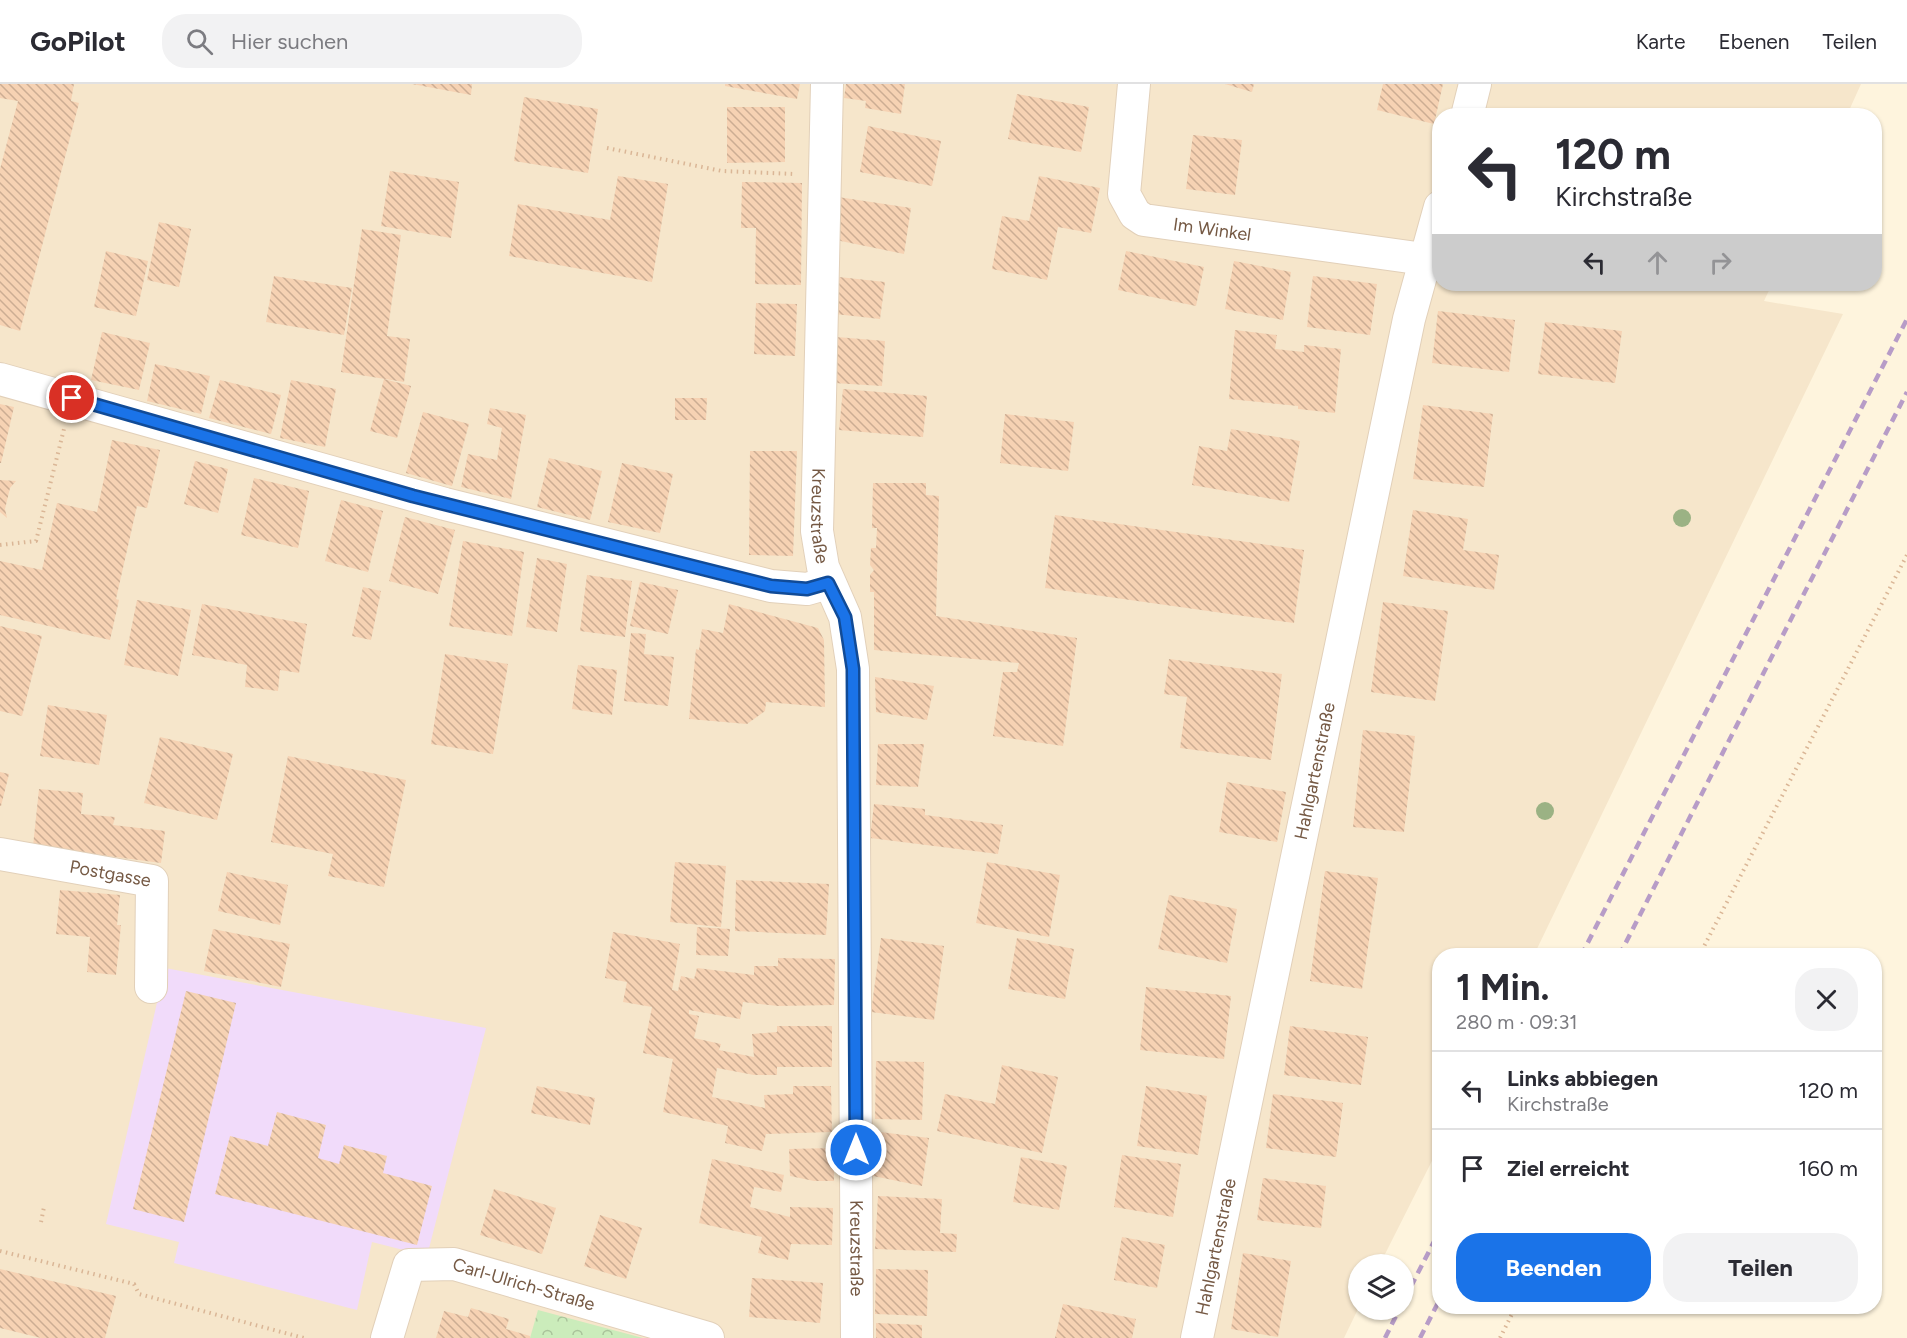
<!DOCTYPE html>
<html lang="de">
<head>
<meta charset="utf-8">
<style>
	:root { --surface:#fff; --page:#f2f2f3; --text:#2b2b33; --muted:#7c7c81; --line:#e1e1e2; --accent:#1a73e8 }
	body { margin:0; font-family:Figtree,sans-serif; background:var(--page); color:var(--text); height:100vh; display:flex; flex-direction:column; font-size:22px; white-space:nowrap }
	* { box-sizing:border-box; margin:0 }
	p { font-size:20px; color:var(--muted) }
	.icon { flex:none; width:33px; height:33px; fill:none; stroke:currentColor; stroke-width:2; stroke-linecap:round; stroke-linejoin:round }
	.map { position:relative; flex:1; overflow:hidden }
	.sheet { position:absolute; left:1432px; top:864px; width:450px; height:366px; display:flex; flex-direction:column; background:var(--surface); border-radius:24px; box-shadow:0 2px 4px #0004 }
	.sheet>* { flex:none }
	.top-card { position:absolute; left:1432px; top:24px; width:450px; height:183px; border-radius:24px; box-shadow:0 2px 4px #0004; background:#fff; color:var(--text); overflow:hidden }
	.buttons { position:absolute; left:1348px; top:1170px; display:grid; gap:12px }
	.buttons a { display:grid; place-items:center; width:66px; height:66px; border-radius:50%; background:var(--surface); box-shadow:0 2px 4px #0004; font-size:30px }
	.pin { position:absolute; display:grid; place-items:center; width:51px; height:51px; color:#fff; margin:-26px; border:3px solid #fff; border-radius:50%; box-shadow:0 2px 6px #0007 }
	.me { position:absolute; width:66px; margin:-33px; rotate:0deg; stroke-linejoin:round; filter:drop-shadow(0 0 4px #0008) }
	.turn { display:flex; align-items:center; gap:21px; height:126px; padding:0 24px; font-size:27px }
	.turn .icon { width:78px; height:78px; stroke-width:2.5 }
	.turn b { display:block; font-size:42px; line-height:51px }
	.lanes { display:flex; align-items:center; height:57px; padding:0 24px; background:#0003; justify-content:center; gap:30px; direction:ltr }
	.lanes .off { opacity:.35 }
	.round { display:grid; place-items:center; flex:none; width:63px; height:63px; border-radius:24px; background:var(--page) }
	.headline { display:flex; align-items:center; justify-content:space-between; height:102px; padding:0 24px }
	h1 { font-size:36px; font-weight:700; line-height:45px }
	.button { display:flex; gap:12px; margin-top:auto; padding:12px 24px }
	.button a { flex:1; height:69px; border-radius:24px; background:var(--accent); color:#fff; font-size:24px; font-weight:700; line-height:69px; text-align:center }
	.button a+a { background:var(--page); color:var(--text) }
	ul { padding:0; list-style:none }
	li { display:flex; align-items:center; gap:18px; height:78px; padding:0 24px; border-top:2px solid var(--line) }
	li div { flex:1 }
	li b { display:block; font-size:22px }
	li em { font-style:normal }
	header { display:flex; align-items:center; gap:36px; box-sizing:border-box; height:84px; padding:0 30px; background:var(--surface); border-bottom:2px solid var(--line) }
	header strong { font-size:28px }
	nav { display:flex; gap:33px; margin-inline-start:auto; font-size:21px }
	.search { width:420px; height:54px; background:var(--page); display:flex; align-items:center; gap:15px; box-sizing:border-box; padding:0 21px; border-radius:24px; color:var(--muted); font-size:22px }
	.map>svg:first-child { display:block }
	.residential { fill:#f6e6cb }
	.education { fill:#f1dbfa }
	.park { fill:url(#park-crowns) }
	.building { fill:url(#building-back-hatch) }
	.lines { fill:none; stroke-linecap:round; stroke-linejoin:round }
	.street-casing { stroke:#e2d0b9; stroke-width:34 }
	.path { stroke:#dab696; stroke-width:4; stroke-dasharray:1.5 4.5; stroke-linecap:butt }
	.street { stroke:#fff; stroke-width:32 }
	.rail { stroke:#b79cc7; stroke-width:4.5; stroke-dasharray:9 6; stroke-linecap:butt }
	.tree { fill:#9bb284 }
	.route-casing { stroke:#114b97; stroke-width:15 }
	.route { stroke:#1a73e8; stroke-width:10 }
	.labels { text-anchor:middle; dominant-baseline:central; stroke-width:6; stroke-linejoin:round; paint-order:stroke }
	.street-label { font-size:18px; fill:#755944; stroke:#fff7e5 }
</style>
</head>
<body>
<header>
<strong>GoPilot</strong>
<div class="search"><svg class="icon" aria-label="search" viewBox="0 0 24 24"><circle cx="10" cy="10" r="6"/><path d="M15 15l6 6"/></svg>Hier suchen</div>
<nav><a>Karte</a><a>Ebenen</a><a>Teilen</a></nav>
</header>
<div class="map">
<svg width="1907" height="1254" viewBox="0 0 1907 1254">
	<defs>
		<pattern id="park-crowns" width="20" height="18" patternUnits="userSpaceOnUse" patternTransform="scale(1.5)"><rect width="20" height="18" fill="#cbecbb"/><path d="M2 6a3 3 0 1 1 6 0M12 15a3 3 0 1 1 6 0" fill="none" stroke="#a9c29a"/></pattern>
		<pattern id="building-back-hatch" width="6" height="6" patternUnits="userSpaceOnUse" patternTransform="scale(1.5)"><rect width="6" height="6" fill="#f6d2b3"/><path d="M-1 5l2 2M0 0l6 6M5-1l2 2" fill="none" stroke="#ccad93"/></pattern>
	</defs>
	<rect width="100%" height="100%" fill="#fef4dd"/>
	<polygon class="residential" points="0,0 1861,0 1847,31 1440,32 1440,200 1772,200 1764,217 1843,230 1534,871 1440,872 1440,1061 1380,1180 1359,1180 1359,1223 1344,1254 0,1254"/>
	<polygon class="education" points="165,884 486,944 427,1172 372,1158 357,1226 174,1179 179,1158 106,1140"/>
	<polygon class="park" points="538,1226 643,1254 530,1254"/>
	<g class="building">
		<polygon points="0,0 74,0 71,17 79,19 20,247 0,241 0,85 18,17 0,14"/>
		<polygon points="412,0 472,0 471,11"/>
		<polygon points="725,0 800,0 797,15 725,2"/>
		<polygon points="846,0 905,0 901,30 865,24 866,17 844,14"/>
		<polygon points="1225,0 1254,0 1252,8"/>
		<polygon points="1383,0 1443,0 1434,40 1377,26"/>
		<polygon points="1017,10 1089,23 1081,68 1008,55"/>
		<polygon points="524,13 598,25 588,89 514,77"/>
		<polygon points="727,23 785,23 785,78 727,79"/>
		<polygon points="1557,27 1578,30 1578,32 1556,32"/>
		<polygon points="868,42 941,57 932,102 860,88"/>
		<polygon points="1193,51 1242,56 1235,111 1186,105"/>
		<polygon points="390,87 459,98 451,154 381,142"/>
		<polygon points="618,92 668,100 652,198 509,172 518,120 610,136"/>
		<polygon points="1039,92 1100,104 1091,149 1058,143 1047,196 992,185 1002,132 1029,137"/>
		<polygon points="742,98 802,99 801,201 755,200 756,144 741,144"/>
		<polygon points="838,113 911,124 904,170 831,155"/>
		<polygon points="159,138 191,145 179,203 147,196"/>
		<polygon points="362,145 401,151 387,252 410,255 404,298 341,288"/>
		<polygon points="106,167 148,177 136,232 94,223"/>
		<polygon points="1126,167 1204,183 1196,222 1118,206"/>
		<polygon points="1234,177 1291,188 1283,236 1225,225"/>
		<polygon points="274,192 352,204 344,251 266,238"/>
		<polygon points="1313,192 1377,200 1370,251 1307,243"/>
		<polygon points="839,193 885,198 880,235 835,230"/>
		<polygon points="756,219 797,220 795,272 754,270"/>
		<polygon points="1438,227 1515,236 1509,288 1432,279"/>
		<polygon points="1545,238 1622,247 1615,299 1538,290"/>
		<polygon points="1235,246 1277,251 1275,265 1304,268 1304,261 1341,265 1335,329 1298,325 1298,322 1229,315"/>
		<polygon points="102,248 150,259 139,306 91,296"/>
		<polygon points="837,253 885,257 882,302 834,299"/>
		<polygon points="155,280 210,292 201,330 147,317"/>
		<polygon points="384,295 411,302 397,354 370,347"/>
		<polygon points="220,296 281,311 271,350 209,334"/>
		<polygon points="291,296 336,305 325,363 280,354"/>
		<polygon points="843,305 927,312 923,353 839,346"/>
		<polygon points="675,314 707,314 706,336 675,336"/>
		<polygon points="0,320 14,323 1,379 0,379"/>
		<polygon points="1423,321 1493,330 1484,403 1413,395"/>
		<polygon points="490,324 526,331 511,415 461,403 468,370 497,376 502,344 487,340"/>
		<polygon points="423,328 469,340 452,402 406,389"/>
		<polygon points="1005,330 1074,338 1068,387 1000,379"/>
		<polygon points="1231,345 1300,357 1289,418 1192,401 1199,362 1227,367"/>
		<polygon points="112,356 160,366 147,424 137,422 116,515 119,516 110,556 0,531 0,477 42,486 57,419 97,428"/>
		<polygon points="750,367 797,367 793,472 749,471"/>
		<polygon points="549,374 602,387 590,436 537,423"/>
		<polygon points="195,377 228,385 218,429 184,420"/>
		<polygon points="622,379 673,390 660,449 608,438"/>
		<polygon points="254,394 309,407 298,464 241,451"/>
		<polygon points="0,396 16,397 10,404 5,425 7,434 0,428"/>
		<polygon points="873,399 926,399 926,411 939,412 936,532 1077,554 1063,662 993,652 1003,588 1017,588 1019,579 874,566 874,508 870,508 870,491 874,486 870,481 871,464 876,464 877,444 872,444"/>
		<polygon points="341,416 383,427 368,488 325,477"/>
		<polygon points="1413,426 1468,435 1463,466 1499,471 1494,506 1403,492"/>
		<polygon points="1055,431 1304,466 1294,539 1045,504"/>
		<polygon points="405,433 455,446 438,510 389,497"/>
		<polygon points="463,457 524,468 512,552 449,542"/>
		<polygon points="537,474 567,480 557,548 526,543"/>
		<polygon points="587,491 632,497 625,553 580,547"/>
		<polygon points="640,498 678,506 668,550 630,542"/>
		<polygon points="363,503 381,507 371,556 352,552"/>
		<polygon points="137,516 191,526 178,592 124,581"/>
		<polygon points="1383,518 1448,527 1435,617 1371,608"/>
		<polygon points="202,520 307,540 299,589 280,586 278,607 245,603 247,581 192,571"/>
		<polygon points="729,520 818,544 824,556 825,623 766,618 765,627 747,640 689,635 696,565 699,566 702,545 723,549"/>
		<polygon points="0,542 42,552 22,632 0,627"/>
		<polygon points="631,549 646,550 644,570 674,573 668,622 624,617"/>
		<polygon points="445,570 508,580 493,670 431,660"/>
		<polygon points="1169,575 1282,590 1271,676 1180,664 1187,613 1164,610"/>
		<polygon points="578,581 617,586 612,631 572,625"/>
		<polygon points="875,593 934,602 927,636 876,628"/>
		<polygon points="48,621 107,631 99,681 40,672"/>
		<polygon points="1363,646 1415,652 1404,748 1353,743"/>
		<polygon points="160,653 233,670 217,736 144,719"/>
		<polygon points="878,660 924,660 918,703 876,701"/>
		<polygon points="288,672 406,696 384,803 328,792 333,770 271,758"/>
		<polygon points="0,688 9,690 1,722 0,722"/>
		<polygon points="1227,698 1286,708 1277,758 1219,748"/>
		<polygon points="39,705 83,709 81,730 115,733 113,741 165,747 161,779 33,762"/>
		<polygon points="874,720 925,725 925,731 1003,741 998,770 870,754"/>
		<polygon points="675,778 726,782 721,843 670,838"/>
		<polygon points="987,778 1060,791 1049,853 976,839"/>
		<polygon points="1325,787 1378,794 1362,905 1310,897"/>
		<polygon points="227,788 288,801 280,841 218,827"/>
		<polygon points="736,796 829,800 826,851 735,847"/>
		<polygon points="60,806 120,811 117,841 121,841 116,891 87,888 90,853 56,850"/>
		<polygon points="1169,811 1237,825 1227,879 1158,865"/>
		<polygon points="697,843 730,845 728,872 696,871"/>
		<polygon points="213,845 290,860 281,903 204,887"/>
		<polygon points="613,848 680,860 672,906 678,907 681,892 694,895 697,884 754,891 754,882 778,882 778,874 835,875 834,921 778,922 743,918 740,935 689,926 689,930 699,932 694,954 721,960 719,966 754,973 752,950 777,948 777,942 832,942 832,983 777,983 777,991 754,991 717,984 712,1013 765,1024 764,1011 793,1010 793,1002 831,1002 832,1048 766,1050 762,1067 725,1059 728,1042 663,1028 673,975 643,969 652,923 623,918 627,898 605,894"/>
		<polygon points="881,854 944,862 934,936 871,928"/>
		<polygon points="1017,854 1074,865 1065,915 1008,905"/>
		<polygon points="1146,903 1231,912 1224,975 1140,966"/>
		<polygon points="186,907 236,919 184,1138 133,1125"/>
		<polygon points="1290,942 1368,953 1361,1001 1284,991"/>
		<polygon points="876,977 924,978 922,1036 875,1035"/>
		<polygon points="1002,981 1058,993 1042,1069 937,1047 945,1010 995,1020"/>
		<polygon points="537,1002 595,1014 590,1041 531,1029"/>
		<polygon points="1146,1002 1207,1012 1198,1071 1137,1062"/>
		<polygon points="1273,1010 1343,1019 1336,1073 1266,1064"/>
		<polygon points="277,1028 326,1041 318,1074 339,1080 344,1061 387,1072 383,1089 432,1102 417,1161 215,1110 230,1052 268,1062"/>
		<polygon points="872,1047 929,1054 922,1102 873,1092"/>
		<polygon points="834,1064 834,1097 814,1097 790,1092 789,1065"/>
		<polygon points="1122,1071 1181,1080 1173,1133 1114,1123"/>
		<polygon points="1021,1073 1067,1082 1059,1126 1013,1118"/>
		<polygon points="712,1075 784,1091 781,1108 754,1103 750,1123 790,1133 790,1123 833,1124 832,1161 791,1160 788,1176 758,1169 762,1153 699,1139"/>
		<polygon points="1263,1094 1326,1102 1321,1144 1257,1136"/>
		<polygon points="494,1105 556,1124 542,1170 480,1151"/>
		<polygon points="878,1112 942,1115 940,1149 957,1150 956,1168 875,1165"/>
		<polygon points="600,1131 642,1144 626,1195 584,1182"/>
		<polygon points="1122,1153 1165,1161 1157,1204 1114,1196"/>
		<polygon points="1243,1169 1291,1177 1278,1253 1231,1245"/>
		<polygon points="0,1185 116,1212 105,1254 41,1254 0,1244"/>
		<polygon points="876,1185 928,1186 927,1232 875,1230"/>
		<polygon points="752,1194 823,1199 820,1239 749,1233"/>
		<polygon points="1063,1220 1136,1235 1132,1254 1055,1254"/>
		<polygon points="471,1224 509,1235 506,1245 530,1252 530,1254 436,1254 444,1227 468,1233"/>
		<polygon points="876,1239 922,1241 922,1254 876,1254"/>
	</g>
	<g class="lines">
		<g class="street-casing">
			<g id="street">
				<path id="s1" d="M827,0l-10,447 6,36 22,50 8,52 4,669"/>
				<path id="s2" d="M1134,0l-10,110 11,20 9,6 280,39"/>
				<polyline points="1467,32 1475,0"/>
				<polyline points="0,295 445,420 771,502 807,505 828,499"/>
				<path id="s3" d="M0,770l152,27 -1,106"/>
				<path id="s4" d="M387,1254l22,-73 45,-1 254,74"/>
				<path id="s5" d="M1197,1254l212,-1019 31,-112"/>
			</g>
		</g>
		<g class="path">
			<polyline points="607,64 722,87 794,90"/>
			<polyline points="0,461 36,457 64,345"/>
			<polyline points="1699,872 1907,471"/>
			<polyline points="41,1138 44,1123"/>
			<polyline points="0,1167 134,1200 139,1210 304,1254"/>
			<polyline points="1500,1254 1516,1222"/>
		</g>
		<use href="#street" class="street"/>
		<g class="rail">
			<polyline points="1581,872 1907,235"/>
			<polyline points="1619,872 1907,308"/>
			<polyline points="1404,1216 1440,1146"/>
			<polyline points="1385,1254 1399,1226"/>
			<polyline points="1420,1254 1440,1215"/>
		</g>
	</g>
	<g class="tree">
		<circle cx="1682" cy="434" r="9"/>
		<circle cx="1545" cy="727" r="9"/>
	</g>
	<g class="lines">
		<g class="route-casing">
			<polyline id="route" points="72,314 413,412 771,502 807,505 828,499 845,533 853,585 856,1066"/>
		</g>
		<use href="#route" class="route"/>
	</g>
	<g class="labels">
		<g class="street-label">
			<text stroke="none"><textPath href="#s2" startOffset="213">Im Winkel</textPath></text>
			<text stroke="none"><textPath href="#s1" startOffset="432">Kreuzstraße</textPath></text>
			<text stroke="none"><textPath href="#s5" startOffset="579">Hahlgartenstraße</textPath></text>
			<text stroke="none"><textPath href="#s3" startOffset="112">Postgasse</textPath></text>
			<text stroke="none"><textPath href="#s1" startOffset="1170">Kreuzstraße</textPath></text>
			<text stroke="none"><textPath href="#s5" startOffset="93">Hahlgartenstraße</textPath></text>
			<text stroke="none"><textPath href="#s4" startOffset="194">Carl-Ulrich-Straße</textPath></text>
		</g>
	</g>
</svg>
<div class="buttons">
<a><svg class="icon" aria-label="layers" viewBox="0 0 24 24"><path d="M12 4l9 5-9 5-9-5zM3 14l9 5 9-5"/></svg></a>
</div>
<div class="pin" style="left:72px;top:314px;background:#d93025"><svg class="icon" aria-label="arrive" viewBox="0 0 24 24"><path d="M6 21V4h12l-3 4 3 4H6"/></svg></div>
<svg class="me" style="left:856px;top:1066px" viewBox="-20 -20 40 40"><circle r="17" fill="#1a73e8" stroke="#fff" stroke-width="3"/><path d="M0-11L8 9 0 5-8 9z" fill="#fff"/></svg>
<div class="top-card">
<div class="turn"><svg class="icon" aria-label="left" viewBox="0 0 24 24"><path d="M17 20v-9H6M10 6l-5 5 5 5"/></svg><div><b>120 m</b>Kirchstraße</div></div>
<div class="lanes"><svg class="icon" aria-label="left" viewBox="0 0 24 24"><path d="M17 20v-9H6M10 6l-5 5 5 5"/></svg><svg class="icon off" aria-label="ahead" viewBox="0 0 24 24"><path d="M12 20V5M6 11l6-6 6 6"/></svg><svg class="icon off" aria-label="right" viewBox="0 0 24 24"><path d="M7 20v-9h11M14 6l5 5-5 5"/></svg></div>
</div>
<section class="sheet">
<div class="headline"><div><h1>1 Min.</h1><p>280 m · 09:31</p></div><a class="round"><svg class="icon" aria-label="close" viewBox="0 0 24 24"><path d="M6 6l12 12M18 6L6 18"/></svg></a></div>
<ul>
<li><svg class="icon" aria-label="left" viewBox="0 0 24 24"><path d="M17 20v-9H6M10 6l-5 5 5 5"/></svg><div><b>Links abbiegen</b><p>Kirchstraße</p></div><em>120 m</em></li>
<li><svg class="icon" aria-label="arrive" viewBox="0 0 24 24"><path d="M6 21V4h12l-3 4 3 4H6"/></svg><div><b>Ziel erreicht</b></div><em>160 m</em></li>
</ul>
<div class="button"><a>Beenden</a><a>Teilen</a></div>
</section>
</div>
</body>
</html>
